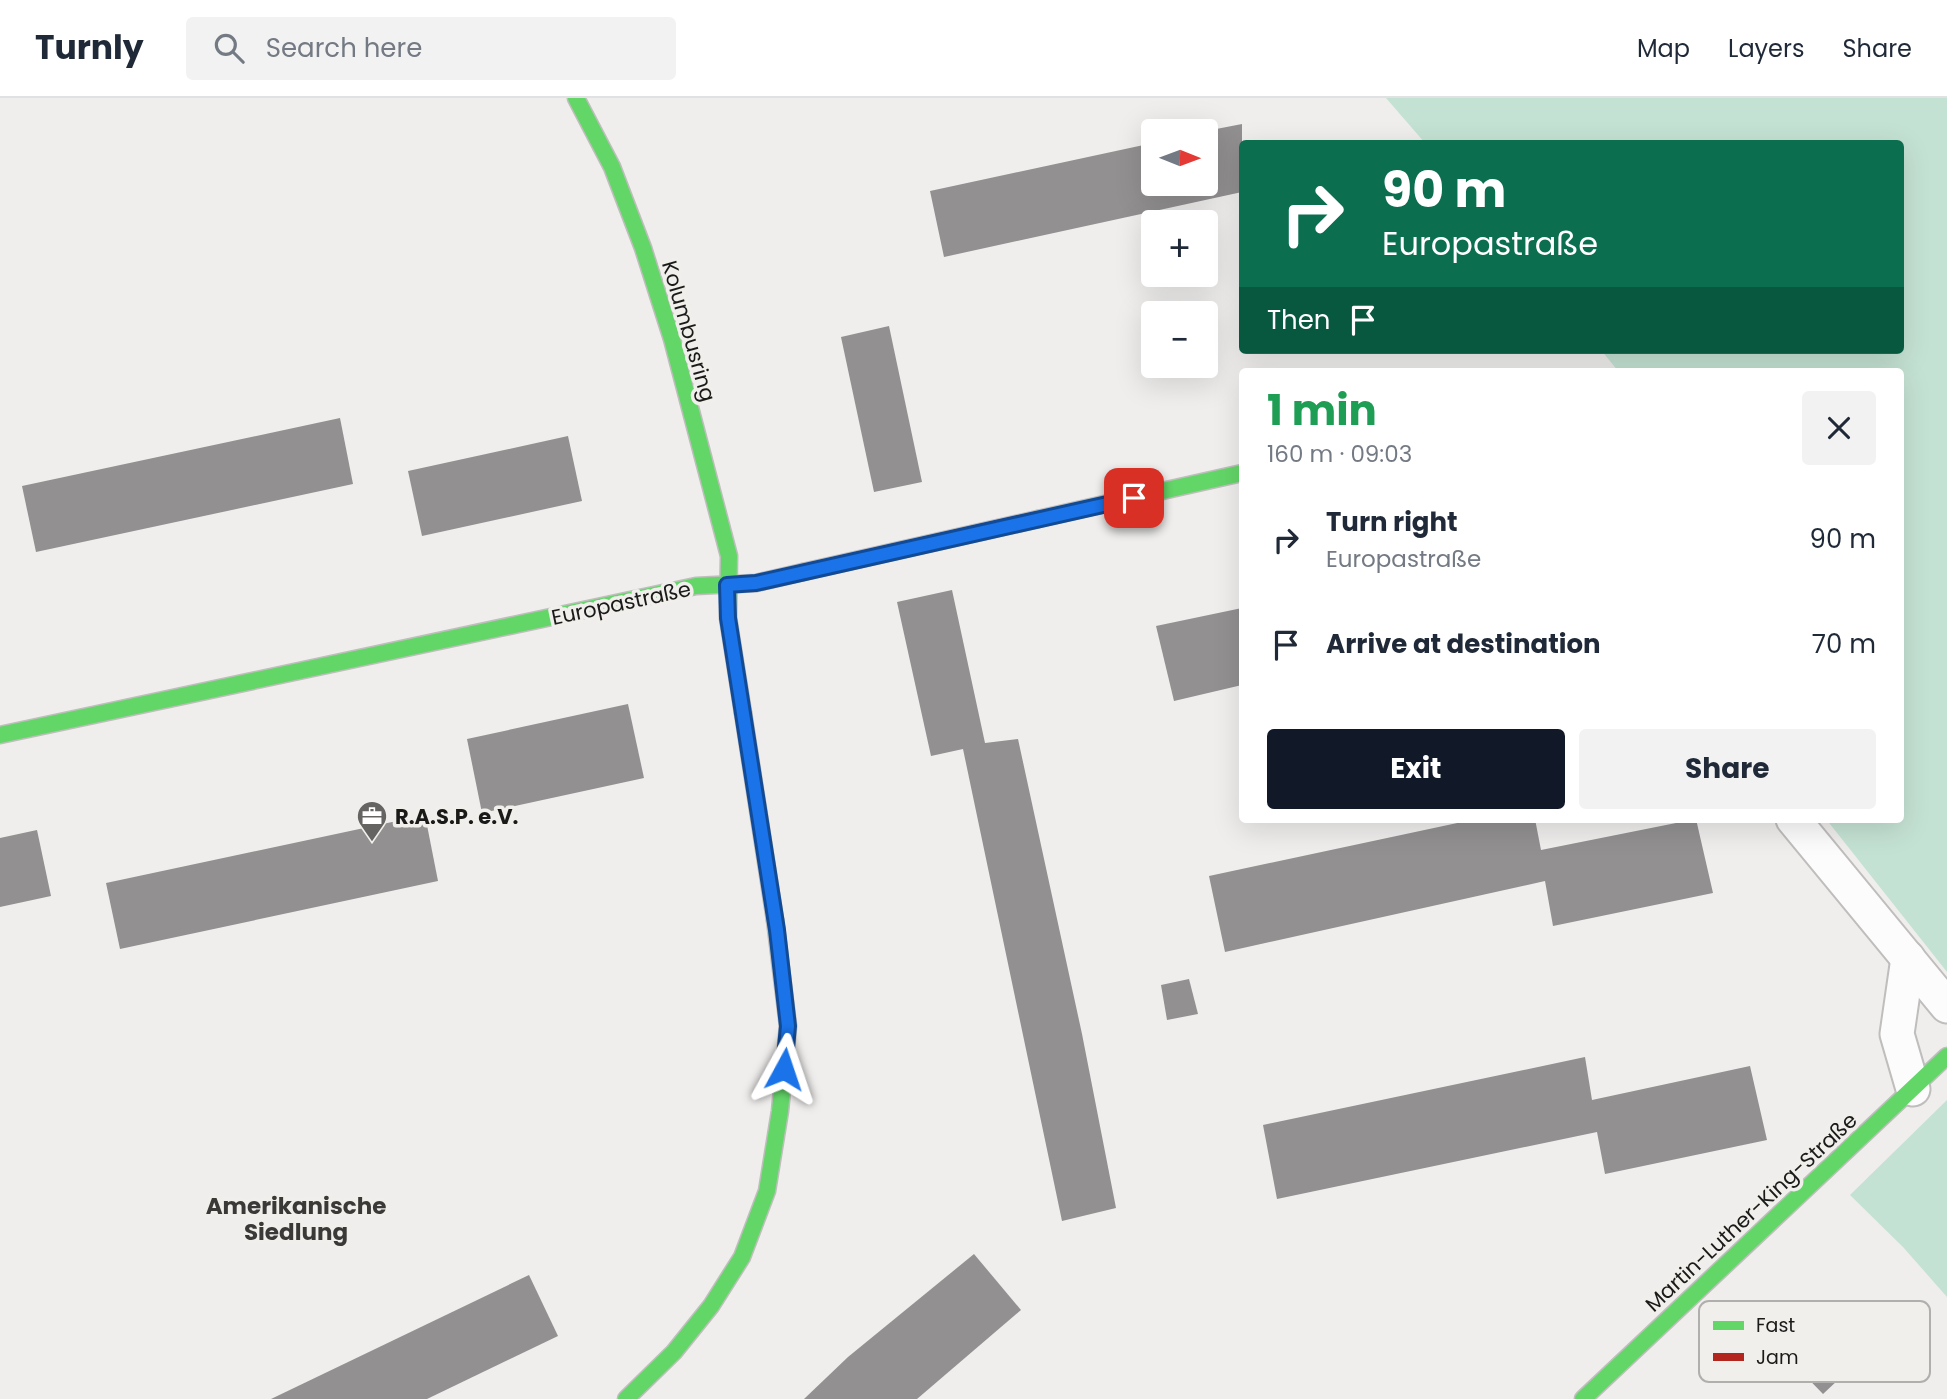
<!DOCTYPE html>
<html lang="en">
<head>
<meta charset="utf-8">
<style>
	:root { --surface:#fff; --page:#f2f2f3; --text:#1f2937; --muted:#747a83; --line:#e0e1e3; --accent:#111827 }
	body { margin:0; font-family:Poppins,sans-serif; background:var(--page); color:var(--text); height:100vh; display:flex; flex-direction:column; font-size:26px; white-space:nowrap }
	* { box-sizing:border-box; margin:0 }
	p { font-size:23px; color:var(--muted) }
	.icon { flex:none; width:38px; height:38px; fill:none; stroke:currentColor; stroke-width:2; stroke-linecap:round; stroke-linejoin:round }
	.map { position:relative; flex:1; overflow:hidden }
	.drawer { position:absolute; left:1239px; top:270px; width:665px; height:455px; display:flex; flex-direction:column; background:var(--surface); border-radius:7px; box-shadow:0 7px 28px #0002 }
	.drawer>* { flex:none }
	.banner { position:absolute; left:1239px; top:42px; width:665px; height:214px; border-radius:7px; box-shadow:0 7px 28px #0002; background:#0b6e4f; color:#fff; overflow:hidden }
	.needle { width:46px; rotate:91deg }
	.controls { position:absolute; left:1141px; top:21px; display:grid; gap:14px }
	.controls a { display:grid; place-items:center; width:77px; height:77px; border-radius:7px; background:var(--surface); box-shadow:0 7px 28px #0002; font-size:35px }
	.pin { position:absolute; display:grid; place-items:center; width:60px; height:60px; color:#fff; margin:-30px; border-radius:14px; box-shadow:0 4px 10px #0006 }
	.me { position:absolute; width:77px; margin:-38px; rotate:5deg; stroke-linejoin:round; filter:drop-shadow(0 0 5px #0008) }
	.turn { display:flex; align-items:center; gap:24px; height:147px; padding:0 28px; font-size:32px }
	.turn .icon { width:91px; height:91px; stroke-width:2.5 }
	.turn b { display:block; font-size:49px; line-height:60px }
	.then { display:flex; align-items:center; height:66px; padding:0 28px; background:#0003; gap:14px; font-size:26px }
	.round { display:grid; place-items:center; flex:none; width:74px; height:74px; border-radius:7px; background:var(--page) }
	.headline { display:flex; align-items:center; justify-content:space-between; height:119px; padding:0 28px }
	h1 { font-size:42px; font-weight:700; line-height:52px; color:#1e9e55 }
	.primary-button { display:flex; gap:14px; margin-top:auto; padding:14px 28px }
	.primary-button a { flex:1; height:80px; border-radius:7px; background:var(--accent); color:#fff; font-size:28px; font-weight:700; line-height:80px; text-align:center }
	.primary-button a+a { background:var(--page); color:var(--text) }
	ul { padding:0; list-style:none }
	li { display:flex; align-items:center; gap:21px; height:105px; padding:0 28px }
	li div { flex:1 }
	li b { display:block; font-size:26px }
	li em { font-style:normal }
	header { display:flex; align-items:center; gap:42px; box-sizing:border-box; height:98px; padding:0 35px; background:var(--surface); border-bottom:2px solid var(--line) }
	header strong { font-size:33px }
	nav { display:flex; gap:38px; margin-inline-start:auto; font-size:24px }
	.search { width:490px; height:63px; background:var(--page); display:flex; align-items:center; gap:18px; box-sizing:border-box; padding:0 24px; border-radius:7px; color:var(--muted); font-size:26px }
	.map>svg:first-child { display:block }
	.green { fill:#c4e2d3 }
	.building { fill:#929090 }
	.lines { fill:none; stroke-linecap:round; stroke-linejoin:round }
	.street-casing { stroke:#bfbebd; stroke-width:37 }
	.fast-casing { stroke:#bfbebd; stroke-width:19 }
	.jam-casing { stroke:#bfbebd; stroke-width:19 }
	.street { stroke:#fdfcfc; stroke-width:33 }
	.fast { stroke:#63d668; stroke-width:16 }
	.jam { stroke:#b3261e; stroke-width:16 }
	.route-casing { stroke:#114b97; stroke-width:18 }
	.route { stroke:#1a73e8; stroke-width:12 }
	.labels { text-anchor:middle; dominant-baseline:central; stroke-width:7; stroke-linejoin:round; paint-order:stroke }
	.street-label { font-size:21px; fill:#1a1a19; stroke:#f0efec }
	.poi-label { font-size:21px; font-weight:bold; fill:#1a1a19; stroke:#f0efec; text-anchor:start }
	.neighbourhood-label { font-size:23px; font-weight:bold; fill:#3b3937; stroke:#f0efec }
	.key { fill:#f0efec; stroke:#b0afad; stroke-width:2 }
	.key-label { font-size:19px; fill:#1a1a19 }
</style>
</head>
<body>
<header>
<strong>Turnly</strong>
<div class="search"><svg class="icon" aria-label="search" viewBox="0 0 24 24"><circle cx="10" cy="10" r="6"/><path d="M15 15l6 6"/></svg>Search here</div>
<nav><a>Map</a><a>Layers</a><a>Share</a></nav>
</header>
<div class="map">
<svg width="1947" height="1301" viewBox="0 0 1947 1301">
	<rect width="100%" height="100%" fill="#efeeed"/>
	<g class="green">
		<polygon points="1386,0 1947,0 1947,874 1826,721 1900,721 1900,273 1618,273 1601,252 1900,252 1900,46 1425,45"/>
		<polygon points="1947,1002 1947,1199 1903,1149 1850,1097"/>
	</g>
	<g class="building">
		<polygon points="1242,26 1242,94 944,159 930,93 1153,45 1153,86 1206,86 1206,33"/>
		<polygon points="889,228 922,384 874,394 841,239"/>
		<polygon points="340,320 353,386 36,454 22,388"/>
		<polygon points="568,338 582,403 422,438 408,373"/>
		<polygon points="952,492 985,645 1018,641 1082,936 1116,1110 1062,1123 963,651 931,658 897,504"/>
		<polygon points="1242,510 1242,587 1174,603 1156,528"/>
		<polygon points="628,606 644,680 482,715 467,641"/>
		<polygon points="425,717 438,783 120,851 106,785"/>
		<polygon points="1476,721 1535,721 1541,752 1696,721 1713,795 1553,828 1545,783 1225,854 1209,778"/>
		<polygon points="37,732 51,798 0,809 0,740"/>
		<polygon points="1189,881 1198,916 1167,922 1161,887"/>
		<polygon points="1585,959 1592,1002 1750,968 1767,1042 1605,1076 1597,1034 1277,1101 1263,1027"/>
		<polygon points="974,1156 1021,1212 917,1301 804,1301 848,1259"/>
		<polygon points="529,1177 558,1238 427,1301 271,1301"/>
		<polygon points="1827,1218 1862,1255 1861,1281 1838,1282 1823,1296 1788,1260 1809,1241 1806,1238"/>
	</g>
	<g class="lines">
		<g class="street-casing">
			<g id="street">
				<polyline points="1793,721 1947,908"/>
				<polyline points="1908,860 1897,936 1913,991"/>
			</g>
		</g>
		<g class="fast-casing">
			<g id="fast">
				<polyline points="576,0 612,69 643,150 672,241 729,458 728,520 743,615"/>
				<polyline points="1038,421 1242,375"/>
				<polyline points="0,637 696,488 756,485 803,474"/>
				<polyline points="626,1301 674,1254 711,1208 742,1159 767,1093 780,1013 788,928 775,822"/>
				<polyline points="1583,1301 1947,958"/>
			</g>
		</g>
		<g class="jam-casing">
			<g id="jam">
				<polyline points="803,474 1038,421"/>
				<polyline points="743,615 775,822"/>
			</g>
		</g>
		<use href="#street" class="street"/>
		<use href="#fast" class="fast"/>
		<use href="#jam" class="jam"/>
	</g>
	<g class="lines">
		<g class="route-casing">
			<polyline id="route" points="784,971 788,928 777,832 728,520 727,487 756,485 1134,400"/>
		</g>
		<use href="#route" class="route"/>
	</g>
	<defs>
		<g id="office-pin" transform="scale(1.575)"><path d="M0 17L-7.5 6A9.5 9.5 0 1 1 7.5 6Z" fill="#656463" stroke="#f0efec"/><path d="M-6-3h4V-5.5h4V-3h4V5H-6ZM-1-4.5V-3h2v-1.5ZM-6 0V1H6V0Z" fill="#fff"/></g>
	</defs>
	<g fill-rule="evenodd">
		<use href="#office-pin" x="372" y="718"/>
	</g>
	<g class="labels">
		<g class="street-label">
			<text transform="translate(689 233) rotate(74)">Kolumbusring</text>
			<text transform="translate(621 505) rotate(-12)">Europastraße</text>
			<text transform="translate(1751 1114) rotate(-43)">Martin-Luther-King-Straße</text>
		</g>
		<g class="poi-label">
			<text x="395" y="718">R.A.S.P. e.V.</text>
		</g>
		<g class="neighbourhood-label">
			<text x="296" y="1108">Amerikanische<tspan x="296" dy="26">Siedlung</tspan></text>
		</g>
	</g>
	<rect x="1699" y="1203" width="231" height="81" rx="10" class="key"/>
	<rect x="1713" y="1223" width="31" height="9" fill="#63d668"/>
	<rect x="1713" y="1255" width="31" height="8" fill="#b3261e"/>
	<g class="key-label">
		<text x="1756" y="1234">Fast</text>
		<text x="1756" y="1266">Jam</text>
	</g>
</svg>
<div class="controls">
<a><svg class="needle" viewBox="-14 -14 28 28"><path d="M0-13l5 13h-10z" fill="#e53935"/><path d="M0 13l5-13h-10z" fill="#747a83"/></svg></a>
<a>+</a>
<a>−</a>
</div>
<div class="pin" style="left:1134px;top:400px;background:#d93025"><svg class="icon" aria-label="arrive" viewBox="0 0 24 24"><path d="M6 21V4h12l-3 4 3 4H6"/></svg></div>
<svg class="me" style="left:784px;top:971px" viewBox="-20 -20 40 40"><path d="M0-17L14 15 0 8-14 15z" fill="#1a73e8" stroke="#fff" stroke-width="4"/></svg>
<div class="banner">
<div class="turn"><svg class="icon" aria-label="right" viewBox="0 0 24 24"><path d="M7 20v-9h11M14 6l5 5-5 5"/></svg><div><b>90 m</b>Europastraße</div></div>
<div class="then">Then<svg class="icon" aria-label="arrive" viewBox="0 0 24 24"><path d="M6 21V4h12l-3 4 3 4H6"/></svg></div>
</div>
<section class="drawer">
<div class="headline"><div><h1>1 min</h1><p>160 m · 09:03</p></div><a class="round"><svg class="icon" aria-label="close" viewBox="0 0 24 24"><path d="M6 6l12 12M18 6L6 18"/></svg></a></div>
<ul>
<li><svg class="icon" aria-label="right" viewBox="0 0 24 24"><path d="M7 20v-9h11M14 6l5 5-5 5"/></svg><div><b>Turn right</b><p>Europastraße</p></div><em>90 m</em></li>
<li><svg class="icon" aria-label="arrive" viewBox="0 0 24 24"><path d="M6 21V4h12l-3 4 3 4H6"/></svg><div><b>Arrive at destination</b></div><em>70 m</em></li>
</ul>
<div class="primary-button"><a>Exit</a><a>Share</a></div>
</section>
</div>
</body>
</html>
